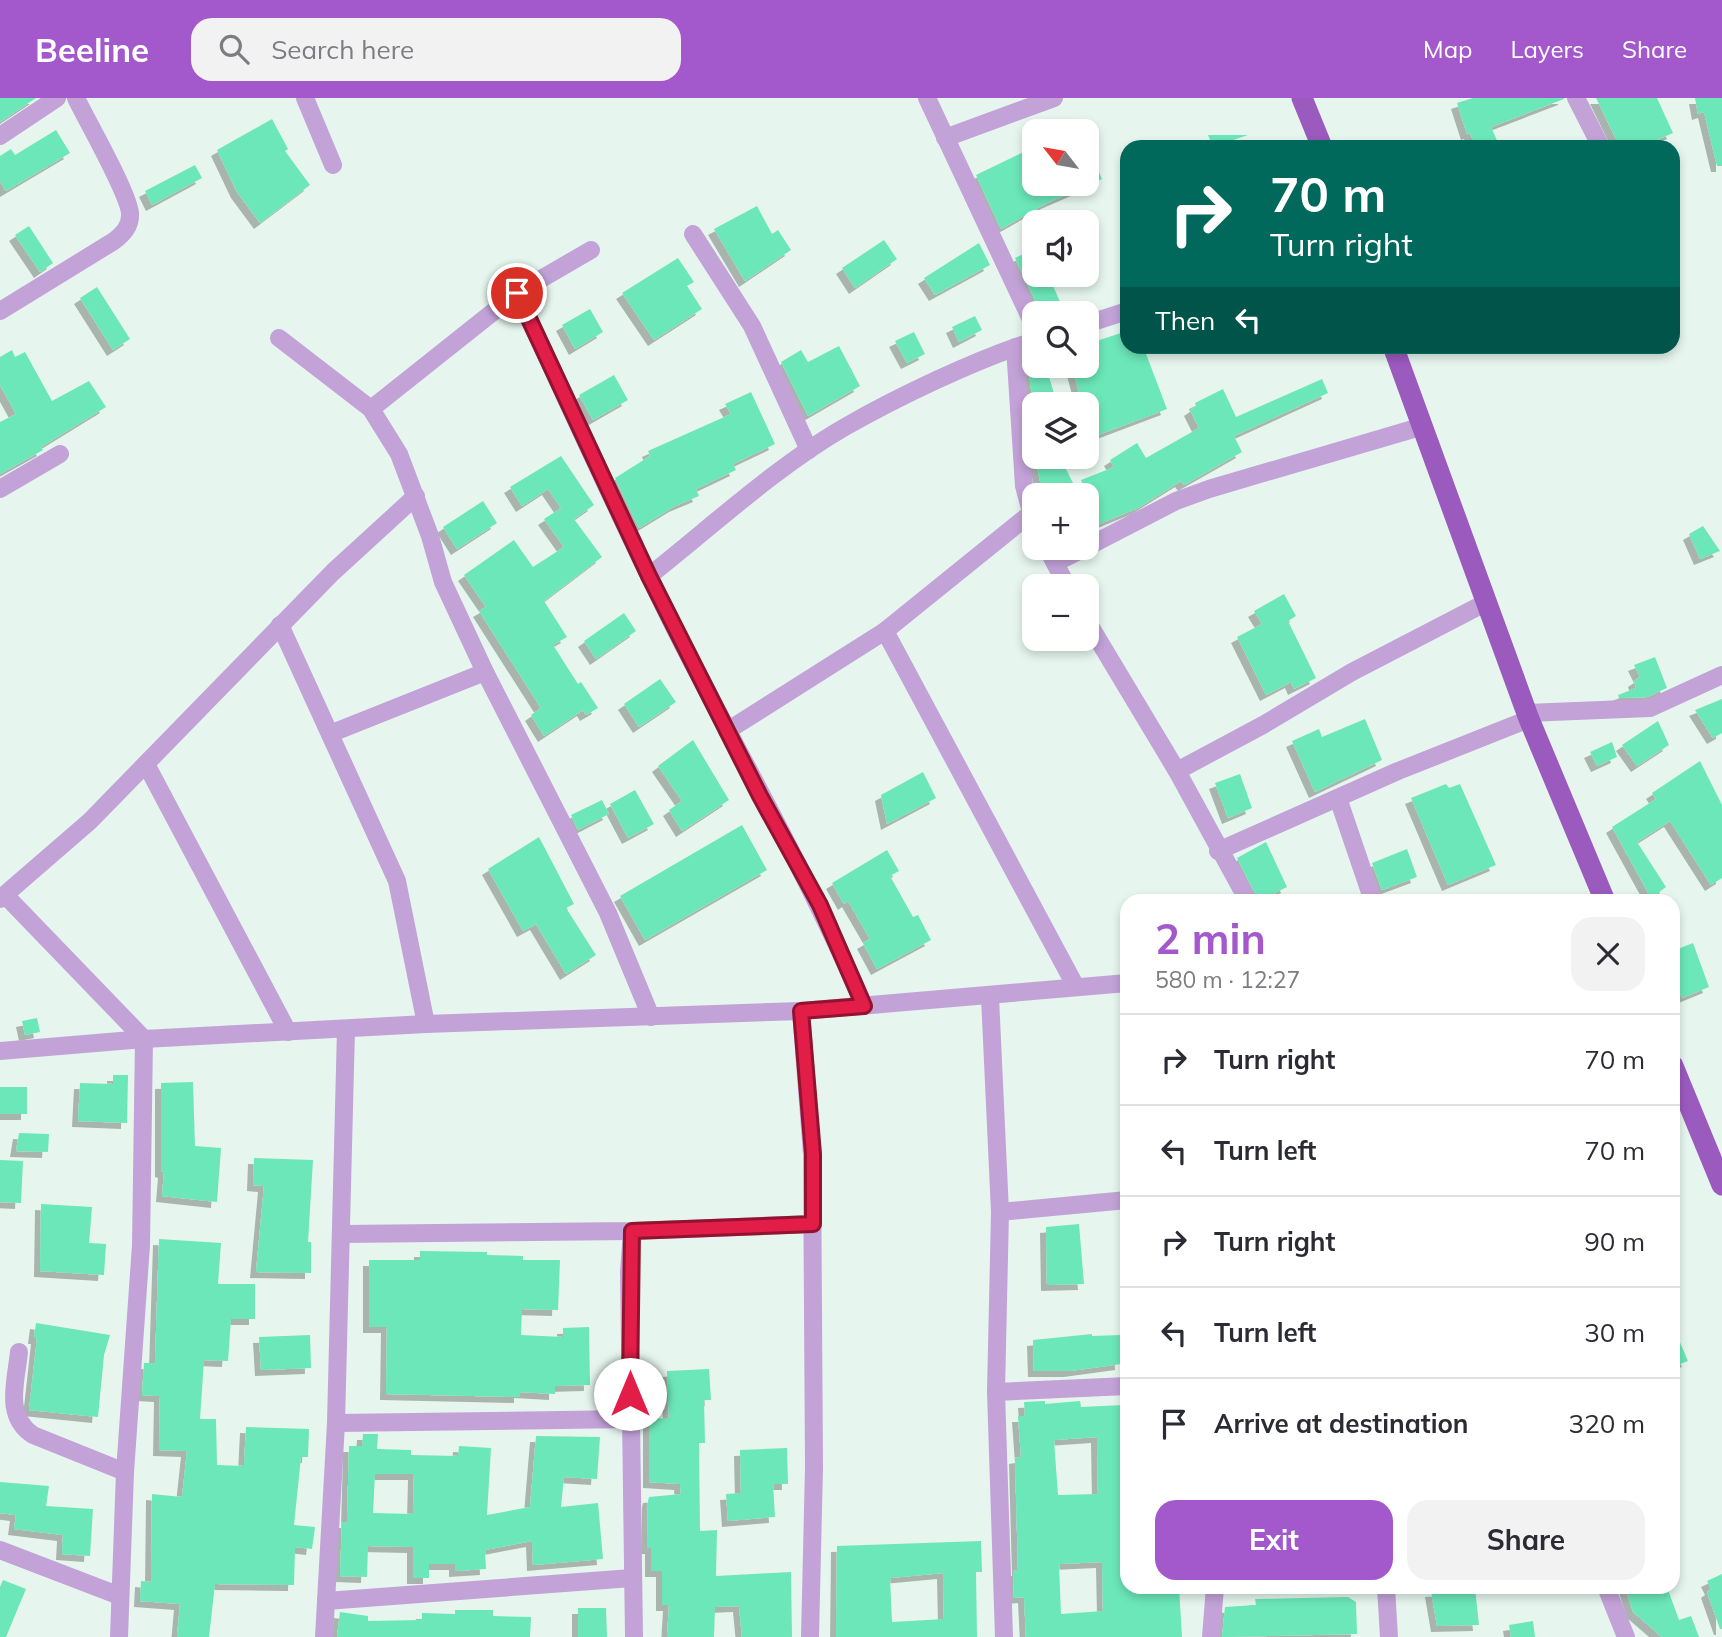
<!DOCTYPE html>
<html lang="en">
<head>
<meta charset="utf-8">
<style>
	:root { --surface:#fff; --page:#f2f2f3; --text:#2b2b33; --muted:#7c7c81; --line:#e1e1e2; --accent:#a358cb }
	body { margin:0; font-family:Mulish,sans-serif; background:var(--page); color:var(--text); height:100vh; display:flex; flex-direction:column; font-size:26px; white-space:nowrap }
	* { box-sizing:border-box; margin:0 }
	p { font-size:23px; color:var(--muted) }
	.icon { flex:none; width:38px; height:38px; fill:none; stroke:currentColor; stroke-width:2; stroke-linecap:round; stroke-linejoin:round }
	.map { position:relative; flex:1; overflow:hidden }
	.sheet { position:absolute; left:1120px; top:796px; width:560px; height:700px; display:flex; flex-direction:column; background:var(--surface); border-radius:21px; box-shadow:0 4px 10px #0003 }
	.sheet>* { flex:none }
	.banner { position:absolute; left:1120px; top:42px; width:560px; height:214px; border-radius:21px; box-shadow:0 4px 10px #0003; background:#00695c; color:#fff; overflow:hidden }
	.needle { width:46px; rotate:301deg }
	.buttons { position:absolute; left:1022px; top:21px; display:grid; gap:14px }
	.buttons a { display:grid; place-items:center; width:77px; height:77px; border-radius:14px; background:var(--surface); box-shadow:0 4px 10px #0003; font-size:35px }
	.pin { position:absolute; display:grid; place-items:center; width:60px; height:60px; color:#fff; margin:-30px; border:4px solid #fff; border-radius:50%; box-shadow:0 2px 7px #0007 }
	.me { position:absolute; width:77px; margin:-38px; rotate:0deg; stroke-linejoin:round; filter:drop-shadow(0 0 5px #0008) }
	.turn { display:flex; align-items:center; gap:24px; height:147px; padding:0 35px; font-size:32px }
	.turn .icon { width:91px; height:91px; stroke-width:2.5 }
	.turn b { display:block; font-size:49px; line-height:60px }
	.then { display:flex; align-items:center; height:66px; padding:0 35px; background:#0003; gap:14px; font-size:26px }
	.round { display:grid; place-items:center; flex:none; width:74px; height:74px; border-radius:21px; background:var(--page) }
	.summary { display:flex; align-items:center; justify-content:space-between; height:119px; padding:0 35px }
	h1 { font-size:42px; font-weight:700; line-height:52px; color:var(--accent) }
	.action { display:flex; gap:14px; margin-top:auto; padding:14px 35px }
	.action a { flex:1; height:80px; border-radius:21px; background:var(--accent); color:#fff; font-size:28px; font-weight:700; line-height:80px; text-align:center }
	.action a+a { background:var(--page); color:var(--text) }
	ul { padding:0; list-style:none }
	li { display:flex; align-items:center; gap:21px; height:91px; padding:0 35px; border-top:2px solid var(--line) }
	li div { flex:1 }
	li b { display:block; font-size:26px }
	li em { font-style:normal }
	header { display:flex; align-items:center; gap:42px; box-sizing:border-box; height:98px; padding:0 35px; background:var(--accent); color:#fff }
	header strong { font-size:33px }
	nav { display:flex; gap:38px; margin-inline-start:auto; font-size:24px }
	.search { width:490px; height:63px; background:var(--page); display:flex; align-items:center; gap:18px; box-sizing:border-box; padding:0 24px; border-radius:21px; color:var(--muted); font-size:26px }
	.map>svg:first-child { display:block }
	.building { fill:#6ce7b9; fill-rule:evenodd; filter:url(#shadow) }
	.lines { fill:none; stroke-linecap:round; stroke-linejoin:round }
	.minor { stroke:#c3a2d8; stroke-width:18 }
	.major { stroke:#9b5abe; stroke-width:21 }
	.route-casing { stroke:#92132f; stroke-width:18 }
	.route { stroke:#e11d48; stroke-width:12 }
</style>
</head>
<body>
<header>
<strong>Beeline</strong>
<div class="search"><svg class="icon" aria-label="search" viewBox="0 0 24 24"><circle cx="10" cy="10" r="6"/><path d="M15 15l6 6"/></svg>Search here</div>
<nav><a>Map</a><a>Layers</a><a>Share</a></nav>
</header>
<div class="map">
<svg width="1722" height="1539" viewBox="0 0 1722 1539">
	<defs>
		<filter id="shadow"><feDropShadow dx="-6" dy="6" stdDeviation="0" flood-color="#0004"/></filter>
	</defs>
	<rect width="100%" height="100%" fill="#e6f6ef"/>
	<g class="building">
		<polygon points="0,0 36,0 0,24"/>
		<polygon points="1473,0 1564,0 1564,1 1491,29 1500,49 1476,49 1470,35 1467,36 1457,5"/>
		<polygon points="1596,0 1657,0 1673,35 1641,49 1620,49"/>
		<polygon points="1695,0 1722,0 1722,68 1717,68 1704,14 1698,16"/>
		<polygon points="272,21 288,51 285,53 310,87 260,125 237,94 217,52"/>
		<polygon points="56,32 70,55 6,93 0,83 0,58 11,51 15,57"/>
		<polygon points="1208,37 1248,37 1213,49"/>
		<polygon points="1087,47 1102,81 1047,105 1001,131 976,77 1034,49 1034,86 1087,86"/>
		<polygon points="195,67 202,80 152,107 145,93"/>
		<polygon points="757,108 772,136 778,132 791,152 745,183 714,131"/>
		<polygon points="29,128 53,165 40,174 15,137"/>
		<polygon points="884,142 897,161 855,190 842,170"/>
		<polygon points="979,145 990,167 935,197 924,180"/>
		<polygon points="1034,151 1034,177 1048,177 1063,210 1050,215 1041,215 1015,160"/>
		<polygon points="678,160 694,184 687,188 702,211 654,242 622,195"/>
		<polygon points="97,189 130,241 113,252 80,200"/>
		<polygon points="590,211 603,234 575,251 562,227"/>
		<polygon points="975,218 982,232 959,244 952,229"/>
		<polygon points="914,234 925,256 907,265 895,243"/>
		<polygon points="1121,235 1125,248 1143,248 1167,311 1090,340 1087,306 1082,306 1072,268 1087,268 1087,246"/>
		<polygon points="839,248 860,288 808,318 781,264 801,252 808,264"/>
		<polygon points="12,252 15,259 25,254 52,303 89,283 106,309 41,349 43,352 0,376 0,324 16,316 0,287 0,259"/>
		<polygon points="1028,268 1046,268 1057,306 1033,306"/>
		<polygon points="614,277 628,302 593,322 579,297"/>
		<polygon points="1322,281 1328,295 1234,338 1242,354 1184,387 1181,383 1138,410 1099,426 1081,382 1114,369 1110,362 1137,345 1146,360 1199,330 1190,312 1196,308 1195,305 1223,291 1236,319"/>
		<polygon points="751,294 775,346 733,366 736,372 696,391 699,398 675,408 639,430 615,380 650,358 648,353 731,316 725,306"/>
		<polygon points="561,358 594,407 574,421 602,459 544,503 567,539 553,547 578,586 581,584 598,610 586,617 583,612 544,638 531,617 541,610 479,513 486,509 464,477 514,442 533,469 564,449 544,421 561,410 548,391 522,408 510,389"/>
		<polygon points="1035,359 1060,359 1079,397 1043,397"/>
		<polygon points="483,403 497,425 457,451 443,429"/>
		<polygon points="1703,428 1720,453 1700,461 1689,436"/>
		<polygon points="1284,496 1296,518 1288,523 1316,580 1294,591 1291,584 1266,597 1237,539 1262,526 1254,513"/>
		<polygon points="624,515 636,533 596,561 584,543"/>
		<polygon points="1655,559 1667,590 1647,599 1619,600 1618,597 1636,590 1634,583 1640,579 1634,567"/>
		<polygon points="660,581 676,604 639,629 624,606"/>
		<polygon points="1722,601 1722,635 1713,640 1695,612"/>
		<polygon points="1365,621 1382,662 1315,694 1292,643 1319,631 1322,639"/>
		<polygon points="1658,623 1669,647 1637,668 1622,647"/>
		<polygon points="693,642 729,702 682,733 669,712 682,703 658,668"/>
		<polygon points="1612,644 1617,659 1597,668 1590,654"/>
		<polygon points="1700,663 1722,707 1722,780 1711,787 1670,723 1637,744 1666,789 1651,800 1612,729 1656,701 1652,695"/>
		<polygon points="923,674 936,700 887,726 881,697"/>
		<polygon points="1240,676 1252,710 1228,720 1215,685"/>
		<polygon points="1446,686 1449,690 1460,686 1496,767 1448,787 1411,700"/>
		<polygon points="635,692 654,726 628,740 610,706"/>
		<polygon points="602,702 609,716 578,732 571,717"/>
		<polygon points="742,727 767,772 645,842 620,798"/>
		<polygon points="539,739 574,806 566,810 596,857 566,876 536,826 523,833 488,771"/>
		<polygon points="1266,744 1287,789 1259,803 1237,760"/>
		<polygon points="1407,751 1417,779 1382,792 1372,765"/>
		<polygon points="887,752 899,773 890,778 913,819 918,817 931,842 877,871 863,845 870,841 848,803 844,806 832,785"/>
		<polygon points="1693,845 1709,889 1682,900 1673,876 1673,853"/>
		<polygon points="37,920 40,934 25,937 22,923"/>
		<polygon points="113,977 128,977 127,1025 78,1023 80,985 113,986"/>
		<polygon points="193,984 195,1048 221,1050 217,1104 162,1098 164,1074 161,1073 161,985"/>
		<rect x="0" y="989" width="27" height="27"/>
		<polygon points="19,1035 49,1036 48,1054 16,1053"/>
		<polygon points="254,1060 313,1062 308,1144 311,1144 311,1175 256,1174 264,1088 253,1087"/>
		<polygon points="0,1062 23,1063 21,1105 0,1104"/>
		<polygon points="41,1106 92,1109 89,1145 106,1146 104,1177 40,1173"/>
		<polygon points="1079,1126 1084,1186 1047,1187 1046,1129"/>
		<polygon points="159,1141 221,1145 218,1186 255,1186 255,1221 231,1221 228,1263 204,1262 200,1321 216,1321 217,1367 244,1368 246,1329 309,1331 308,1359 301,1359 294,1427 315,1429 312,1451 295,1449 294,1487 215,1486 209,1539 177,1539 180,1506 140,1503 141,1483 151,1484 152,1396 182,1399 187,1353 159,1352 160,1298 142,1297 144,1265 155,1265"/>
		<polygon points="420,1153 487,1154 487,1157 523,1158 523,1162 560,1162 558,1212 522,1211 521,1237 563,1239 563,1230 589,1229 590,1287 555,1288 555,1296 520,1294 520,1299 386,1296 387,1229 369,1229 369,1162 420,1162"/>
		<polygon points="36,1225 110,1237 104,1257 98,1319 29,1312 37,1240 34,1240"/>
		<polygon points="1673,1228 1688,1263 1673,1269"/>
		<polygon points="1092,1236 1092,1238 1120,1237 1121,1266 1070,1273 1034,1273 1033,1242"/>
		<polygon points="310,1237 311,1270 261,1272 259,1239"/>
		<polygon points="709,1271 711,1302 704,1302 705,1345 699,1345 700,1433 717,1432 716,1478 791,1474 792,1539 742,1539 739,1508 715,1509 714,1539 667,1539 669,1507 662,1507 662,1473 651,1473 651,1450 647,1450 648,1403 649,1399 681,1396 680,1386 649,1384 649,1321 669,1320 667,1273"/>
		<path d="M1045,1303v3l35,-3 1,6 42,-2 4,182h52l3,50h-156l-2,-40 -10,1 -1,-27 5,-1 -3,-112 6,-1 -3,-41h7l-1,-14zM1097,1339l1,57 -40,1 -4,-55zM1102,1464l1,49 -42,3 -2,-50z"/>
		<path d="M363,1336h15l-1,15 34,1v5l47,1 1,-10 32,2 -4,67 43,-8 6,-71 64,1 -3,42 -33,-2 -3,30 37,-4 5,56 -70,6 -1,-24 -47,9 1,19 -31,2v-7h-26v14h-16v-31l-45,-1 -1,31 -27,-1 2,-54h5l2,-76h13zM375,1376h39l-1,40 -40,-1z"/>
		<polygon points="787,1350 788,1386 773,1386 775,1419 728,1423 726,1396 741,1395 740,1352"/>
		<polygon points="0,1384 49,1388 46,1408 93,1411 90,1458 62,1456 63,1437 14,1431 16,1417 0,1415"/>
		<path d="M981,1443l1,31h-6l1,65h-141l1,-91zM943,1475l1,46 -52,3 -2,-44z"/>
		<polygon points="1722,1476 1722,1531 1720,1531 1707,1494 1711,1491 1707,1483"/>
		<polygon points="3,1482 26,1491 6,1539 0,1539 0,1489"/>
		<polygon points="1625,1489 1667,1489 1679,1522 1691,1518 1699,1539 1662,1539 1633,1514"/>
		<polygon points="1475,1490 1479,1527 1437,1528 1431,1493"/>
		<polygon points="1348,1499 1356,1504 1357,1536 1222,1539 1225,1509 1256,1507 1255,1501"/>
		<polygon points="578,1510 606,1510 607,1539 578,1539"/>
		<polygon points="455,1512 493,1512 493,1518 531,1519 530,1539 337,1539 340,1514 368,1518 368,1523 422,1522 422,1515 455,1516"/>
		<polygon points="1533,1523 1535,1539 1511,1539 1509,1527"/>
	</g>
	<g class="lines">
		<g class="minor">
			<polyline points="305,0 333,67"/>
			<polyline points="927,0 1034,228"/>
			<polyline points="1576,0 1601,49"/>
			<polyline points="0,38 57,0"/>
			<polyline points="945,40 1054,0"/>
			<polyline points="693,136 752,228 809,352"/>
			<path d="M517,195c53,113 104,228 160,340 63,124 133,245 187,373"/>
			<path d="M0,213l114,-70c9,-7 17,-15 16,-28 -2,-21 -43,-92 -54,-115"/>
			<polyline points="1087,226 1127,213"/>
			<polyline points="279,240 371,311 399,356 430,438 443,484 485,574 608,815 651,919"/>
			<polyline points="1015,249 1024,388 1034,425"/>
			<polyline points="371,311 517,195 591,152"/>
			<polyline points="0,391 60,356"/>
			<polyline points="1087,449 1176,403 1209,391 1420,329"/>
			<polyline points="1047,450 1067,488"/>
			<polyline points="1055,465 1085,450"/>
			<path d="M649,478c62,-49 128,-110 196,-149 52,-30 132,-68 189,-86"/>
			<polyline points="1087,523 1177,673 1248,803"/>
			<polyline points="280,527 397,783 426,926"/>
			<polyline points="885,533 1076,889"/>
			<polyline points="1527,615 1650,610 1722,577"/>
			<polyline points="727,633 885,533 1030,416"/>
			<polyline points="332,635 485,574"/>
			<polyline points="146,666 288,934"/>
			<polyline points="1177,673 1263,627 1352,574 1487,504"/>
			<polyline points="1338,700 1373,803"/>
			<polyline points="1218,753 1398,673 1529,621"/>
			<polyline points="5,797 144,941 141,1147 125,1374 119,1539"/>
			<polyline points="0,801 90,723 333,474 416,398"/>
			<polyline points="990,899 1000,1114 996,1294 1004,1539"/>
			<polyline points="801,913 812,1056 814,1369 810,1539"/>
			<polyline points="0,953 144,941 426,926 801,913 1127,885"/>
			<polyline points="1000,1114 1127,1102"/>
			<polyline points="632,1133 629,1174 634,1539"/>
			<polyline points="342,1136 632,1133 813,1126"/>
			<path d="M19,1254c-3,30 -15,64 14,83l92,37"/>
			<polyline points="996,1294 1127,1288"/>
			<polyline points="336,1325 631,1321"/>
			<polyline points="0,1452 120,1498"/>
			<polyline points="1386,1489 1389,1539"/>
			<polyline points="1606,1489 1626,1539"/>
			<polyline points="326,1503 632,1480"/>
			<polyline points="324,1539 336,1325 346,931"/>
			<polyline points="1211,1539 1215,1489"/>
		</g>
		<g class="major">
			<polyline points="1302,0 1322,49"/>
			<polyline points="1393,248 1529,621 1605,803"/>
			<polyline points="1673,968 1722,1087"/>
		</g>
	</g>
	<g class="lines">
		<g class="route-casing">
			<polyline id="route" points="517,195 649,478 760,698 820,807 864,908 801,913 813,1056 813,1126 632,1133 630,1296"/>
		</g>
		<use href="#route" class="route"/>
	</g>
</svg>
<div class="buttons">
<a><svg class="needle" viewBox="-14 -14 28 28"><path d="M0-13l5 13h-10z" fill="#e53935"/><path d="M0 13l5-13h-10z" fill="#7c7c81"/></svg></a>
<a><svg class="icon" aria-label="sound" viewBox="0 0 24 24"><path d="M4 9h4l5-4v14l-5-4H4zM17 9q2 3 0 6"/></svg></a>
<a><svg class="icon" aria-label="search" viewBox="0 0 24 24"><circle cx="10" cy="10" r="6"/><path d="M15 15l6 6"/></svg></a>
<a><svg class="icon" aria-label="layers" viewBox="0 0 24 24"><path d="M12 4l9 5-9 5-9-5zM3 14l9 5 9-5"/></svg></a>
<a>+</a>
<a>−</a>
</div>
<div class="pin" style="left:517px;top:195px;background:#d93025"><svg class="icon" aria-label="arrive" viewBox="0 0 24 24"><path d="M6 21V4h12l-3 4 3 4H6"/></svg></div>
<svg class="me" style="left:630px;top:1296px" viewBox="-20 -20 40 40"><circle r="19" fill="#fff"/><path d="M0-13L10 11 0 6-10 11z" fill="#e11d48"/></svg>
<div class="banner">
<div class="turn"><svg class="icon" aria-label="right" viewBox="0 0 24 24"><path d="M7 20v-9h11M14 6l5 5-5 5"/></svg><div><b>70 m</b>Turn right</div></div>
<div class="then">Then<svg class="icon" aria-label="left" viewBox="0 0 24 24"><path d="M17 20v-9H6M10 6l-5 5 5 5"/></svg></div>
</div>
<section class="sheet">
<div class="summary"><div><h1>2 min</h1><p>580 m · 12:27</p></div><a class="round"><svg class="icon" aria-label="close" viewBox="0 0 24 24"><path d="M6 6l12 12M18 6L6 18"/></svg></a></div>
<ul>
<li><svg class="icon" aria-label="right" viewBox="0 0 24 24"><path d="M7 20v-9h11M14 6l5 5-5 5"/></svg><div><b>Turn right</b></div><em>70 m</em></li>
<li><svg class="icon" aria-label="left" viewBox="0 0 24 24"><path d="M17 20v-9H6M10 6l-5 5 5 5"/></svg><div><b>Turn left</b></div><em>70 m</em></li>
<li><svg class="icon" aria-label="right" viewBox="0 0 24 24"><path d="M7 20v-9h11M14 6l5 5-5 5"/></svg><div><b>Turn right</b></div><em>90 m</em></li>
<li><svg class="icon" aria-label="left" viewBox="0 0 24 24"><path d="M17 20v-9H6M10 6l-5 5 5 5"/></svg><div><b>Turn left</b></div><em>30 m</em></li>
<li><svg class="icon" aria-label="arrive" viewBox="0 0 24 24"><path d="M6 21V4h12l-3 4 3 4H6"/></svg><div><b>Arrive at destination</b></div><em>320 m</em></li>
</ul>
<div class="action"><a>Exit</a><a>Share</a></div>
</section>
</div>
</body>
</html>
